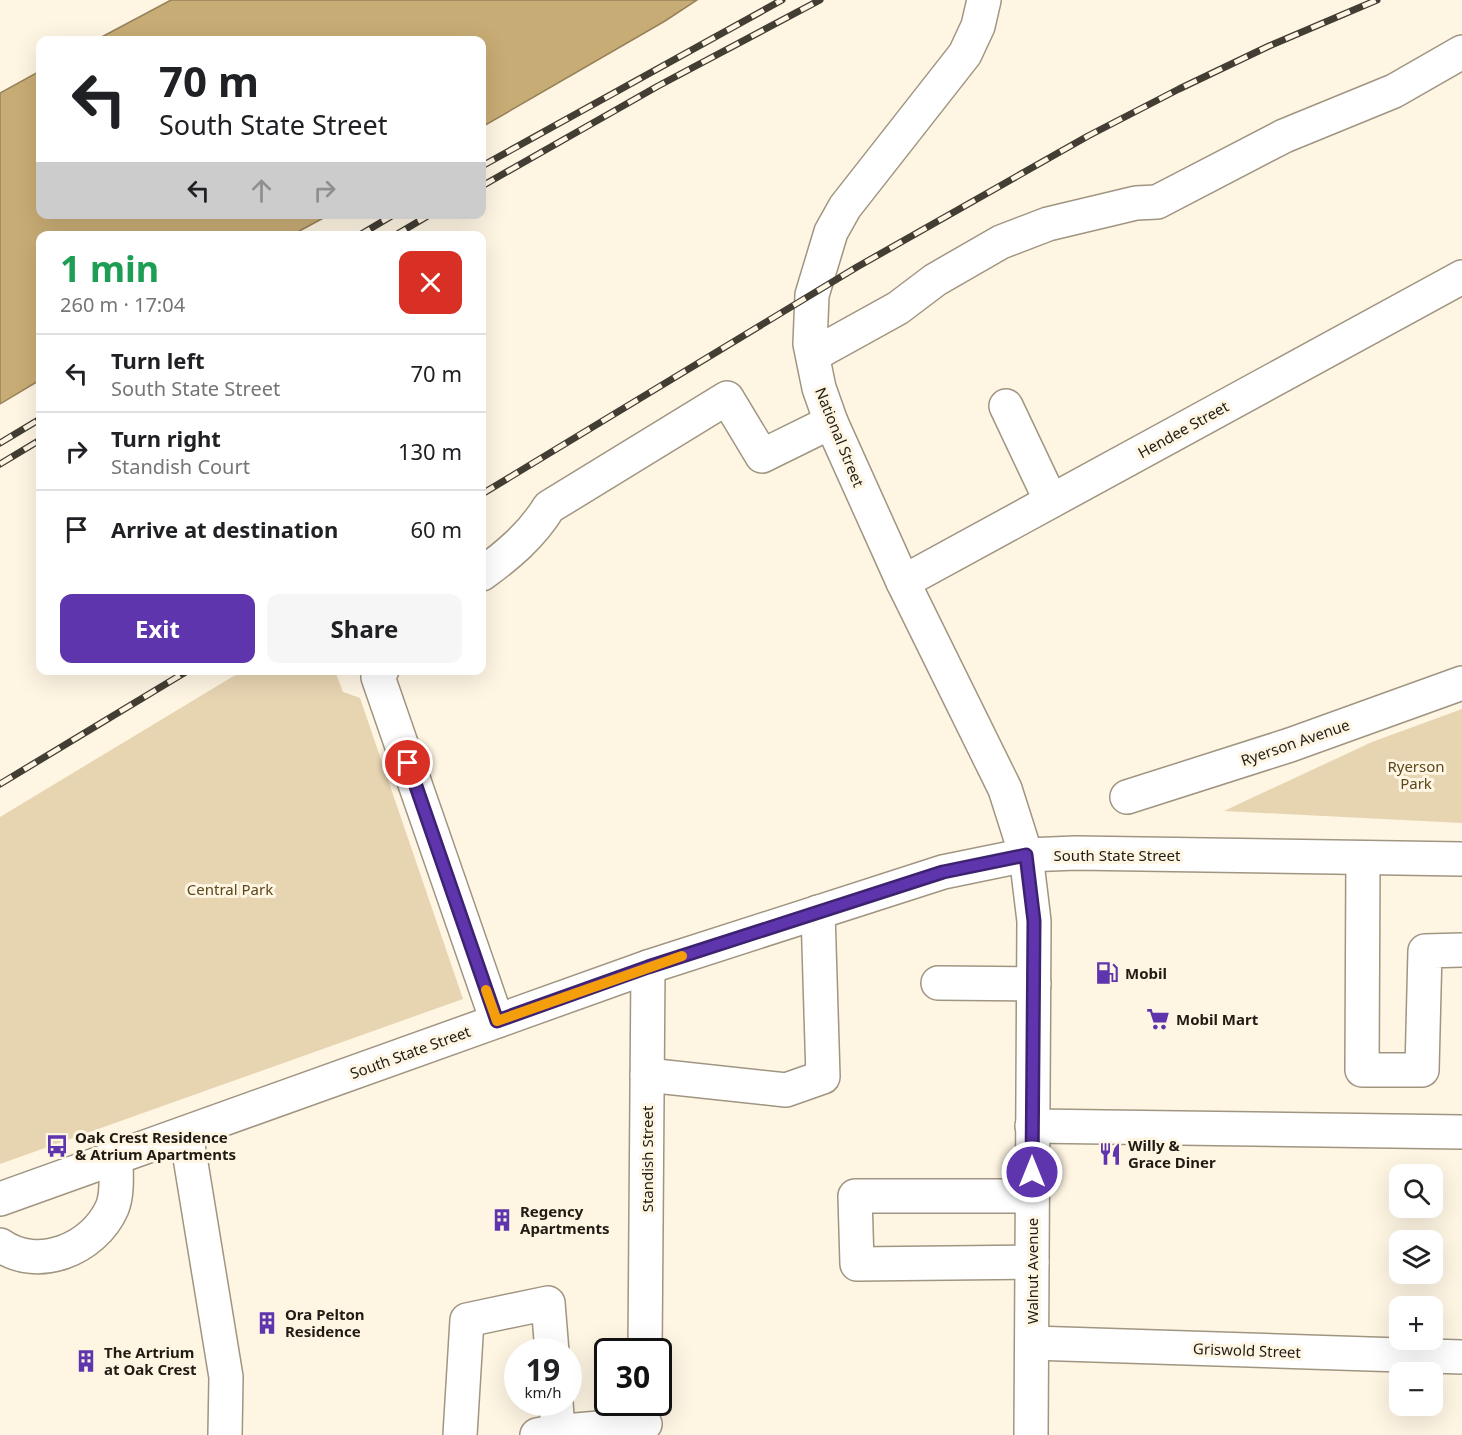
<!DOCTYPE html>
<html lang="en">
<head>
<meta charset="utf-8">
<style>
	:root { --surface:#fff; --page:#f6f6f6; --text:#202124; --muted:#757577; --line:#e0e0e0; --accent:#5e35ad }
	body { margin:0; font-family:"Noto Sans",sans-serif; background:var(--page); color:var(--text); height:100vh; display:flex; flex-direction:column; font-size:22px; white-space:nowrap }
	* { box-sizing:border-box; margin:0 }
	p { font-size:20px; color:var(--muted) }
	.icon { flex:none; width:33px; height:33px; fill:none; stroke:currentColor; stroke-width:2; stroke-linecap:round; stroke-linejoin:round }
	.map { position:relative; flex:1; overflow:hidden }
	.drawer { position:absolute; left:36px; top:231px; width:450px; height:444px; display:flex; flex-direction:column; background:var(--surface); border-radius:12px; box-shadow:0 6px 24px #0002 }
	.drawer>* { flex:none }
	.guide { position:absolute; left:36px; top:36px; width:450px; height:183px; border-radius:12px; box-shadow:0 6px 24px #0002; background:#fff; color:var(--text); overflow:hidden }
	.controls { position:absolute; left:1389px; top:1164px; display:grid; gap:12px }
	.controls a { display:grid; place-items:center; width:54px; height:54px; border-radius:12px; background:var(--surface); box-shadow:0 6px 24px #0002; font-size:30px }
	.speed { position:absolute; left:504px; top:1338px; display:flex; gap:12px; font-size:30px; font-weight:700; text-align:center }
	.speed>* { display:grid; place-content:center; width:78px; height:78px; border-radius:50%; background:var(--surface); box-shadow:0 6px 24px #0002; line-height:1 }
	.speed small { font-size:15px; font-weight:400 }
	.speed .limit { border:3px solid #111; border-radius:9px; background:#fff; color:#111 }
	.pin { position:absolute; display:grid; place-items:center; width:51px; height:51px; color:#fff; margin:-26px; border:3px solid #fff; border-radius:50%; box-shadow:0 2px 6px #0007 }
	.me { position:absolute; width:66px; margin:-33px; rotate:0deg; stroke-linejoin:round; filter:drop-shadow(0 0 4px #0008) }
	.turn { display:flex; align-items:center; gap:21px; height:126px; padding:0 24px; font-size:27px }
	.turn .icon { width:78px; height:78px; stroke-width:2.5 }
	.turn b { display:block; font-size:42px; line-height:51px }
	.lanes { display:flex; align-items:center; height:57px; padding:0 24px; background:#0003; justify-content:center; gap:30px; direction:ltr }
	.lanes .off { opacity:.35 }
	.round { display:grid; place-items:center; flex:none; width:63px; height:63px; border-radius:12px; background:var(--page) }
	.overview { display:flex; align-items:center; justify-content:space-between; height:102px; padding:0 24px }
	h1 { font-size:36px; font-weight:700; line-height:45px; color:#1e9e55 }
	.button { display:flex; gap:12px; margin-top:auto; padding:12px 24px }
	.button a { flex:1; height:69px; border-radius:12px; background:var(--accent); color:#fff; font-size:24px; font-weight:700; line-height:69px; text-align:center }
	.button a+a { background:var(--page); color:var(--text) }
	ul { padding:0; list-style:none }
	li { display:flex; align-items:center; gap:18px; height:78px; padding:0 24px; border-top:2px solid var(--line) }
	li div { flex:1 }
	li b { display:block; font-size:22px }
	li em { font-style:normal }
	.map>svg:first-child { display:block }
	.green { fill:#e7d4b1 }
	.water { fill:#c8ac75; stroke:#968158; stroke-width:1.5 }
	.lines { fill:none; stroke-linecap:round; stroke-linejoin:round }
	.minor-casing { stroke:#a09581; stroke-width:36 }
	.major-casing { stroke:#a09581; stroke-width:36 }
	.minor { stroke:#fff; stroke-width:33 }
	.major { stroke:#fff; stroke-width:33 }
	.rail-casing { stroke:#433e34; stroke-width:7 }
	.rail { stroke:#fef5e3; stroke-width:4.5; stroke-dasharray:14; stroke-linecap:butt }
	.route-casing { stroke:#3d2270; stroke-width:15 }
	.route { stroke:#5e35ad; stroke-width:10 }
	.slow { stroke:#f59e0b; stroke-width:10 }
	.labels { text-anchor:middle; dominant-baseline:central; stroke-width:6; stroke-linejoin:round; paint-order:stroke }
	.street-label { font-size:15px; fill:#201c14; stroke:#fef5e3 }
	.park-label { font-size:15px; fill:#5b471c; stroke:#fef5e3 }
	.poi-label { font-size:15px; font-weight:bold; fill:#201c14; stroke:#fef5e3; text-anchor:start }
</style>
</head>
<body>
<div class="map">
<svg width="1462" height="1435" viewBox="0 0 1462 1435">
	<rect width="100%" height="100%" fill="#fef5e3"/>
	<g class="green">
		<polygon points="242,671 335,671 343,692 360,698 463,999 0,1164 0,817"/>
		<polygon points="1462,709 1462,823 1224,811 1372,742"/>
	</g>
	<g class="water">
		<polygon points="171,0 697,0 665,21 482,127 482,40 96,40"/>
		<polygon points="40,71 40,214 329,215 292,235 40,236 40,380 0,404 0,93"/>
	</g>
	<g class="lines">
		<g class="minor-casing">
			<g id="minor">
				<polyline points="984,0 978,26 965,54 845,207 831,232 812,295 810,344 819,388 831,422 903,582 1005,789 1026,855 1034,921 1031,1435"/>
				<polyline points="813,355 898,308 935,280 1001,242 1048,224 1136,203 1157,202 1284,136 1394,91 1462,52"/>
				<polyline points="1006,406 1051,501"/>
				<path d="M482,574c26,-19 50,-39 67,-67l178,-109 35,58 69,-34"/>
				<polyline points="903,582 1462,277"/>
				<polyline points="382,670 378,677 497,1021"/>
				<polyline points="1127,797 1290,745 1462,683"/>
				<polyline points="1363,858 1362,1070 1422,1070 1425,951 1462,950"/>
				<polyline points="938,983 1034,984"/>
				<polyline points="647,1075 786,1090 823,1077 818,912"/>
				<polyline points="1032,1126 1462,1132"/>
				<polyline points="186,1133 226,1377 225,1435"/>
				<path d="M0,1245c38,27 94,4 112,-37 6,-14 4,-35 4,-50"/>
				<polyline points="1032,1262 857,1264 855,1196 1032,1196"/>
				<polyline points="1032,1343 1462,1357"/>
				<polyline points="645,1352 648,967"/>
				<polyline points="556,1402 558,1431"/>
				<polyline points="460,1435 467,1320 548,1303 552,1352"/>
				<polyline points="537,1435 553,1432 645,1424"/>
			</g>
		</g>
		<g class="major-casing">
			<polyline id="major" points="0,1199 648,967 943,872 1026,855 1076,853 1462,859"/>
		</g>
		<use href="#minor" class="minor"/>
		<use href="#major" class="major"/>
		<g class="rail-casing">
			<g id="rail">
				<polyline points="482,166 782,0"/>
				<polyline points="482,186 658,86 820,0"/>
				<polyline points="358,236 395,214"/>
				<polyline points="394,236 431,214"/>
				<polyline points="0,443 40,419"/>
				<polyline points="0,464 40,440"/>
				<polyline points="482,494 857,267 1088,136 1179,89 1269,46 1377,0"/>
				<polyline points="0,784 189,670"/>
			</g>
		</g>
		<use href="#rail" class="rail"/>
	</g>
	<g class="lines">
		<g class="route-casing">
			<polyline id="route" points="408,763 497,1021 648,967 943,872 1026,855 1034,921 1032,1172"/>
		</g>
		<use href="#route" class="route"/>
		<polyline class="slow" points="486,990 497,1021 682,956"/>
	</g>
	<defs>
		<g id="fuel-bare" transform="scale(1.8)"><path d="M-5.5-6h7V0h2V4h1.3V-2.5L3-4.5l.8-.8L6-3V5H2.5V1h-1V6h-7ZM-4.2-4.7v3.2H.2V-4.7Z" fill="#5e35ad" stroke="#fef5e3" stroke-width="2.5" paint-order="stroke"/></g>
		<g id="supermarket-bare" transform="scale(1.8)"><path d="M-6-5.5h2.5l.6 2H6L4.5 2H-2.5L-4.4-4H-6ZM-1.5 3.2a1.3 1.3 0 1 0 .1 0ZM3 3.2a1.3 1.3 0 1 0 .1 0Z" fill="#5e35ad" stroke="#fef5e3" stroke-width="2.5" paint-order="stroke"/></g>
		<g id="bus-bare" transform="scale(1.8)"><path d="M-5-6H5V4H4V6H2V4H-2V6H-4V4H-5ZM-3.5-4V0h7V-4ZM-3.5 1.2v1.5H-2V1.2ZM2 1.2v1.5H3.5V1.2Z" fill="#5e35ad" stroke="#fef5e3" stroke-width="2.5" paint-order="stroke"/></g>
		<g id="restaurant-bare" transform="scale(1.8)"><path d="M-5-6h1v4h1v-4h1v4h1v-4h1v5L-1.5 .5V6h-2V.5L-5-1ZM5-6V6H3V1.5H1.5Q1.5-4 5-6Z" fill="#5e35ad" stroke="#fef5e3" stroke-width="2.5" paint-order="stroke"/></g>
		<g id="building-bare" transform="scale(1.8)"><path d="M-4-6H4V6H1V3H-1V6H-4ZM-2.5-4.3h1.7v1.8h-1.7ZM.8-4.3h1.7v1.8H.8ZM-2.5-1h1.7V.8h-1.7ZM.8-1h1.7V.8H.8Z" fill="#5e35ad" stroke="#fef5e3" stroke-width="2.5" paint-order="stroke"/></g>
	</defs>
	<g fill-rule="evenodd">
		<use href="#fuel-bare" x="1107" y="973"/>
		<use href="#supermarket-bare" x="1158" y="1019"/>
		<use href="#bus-bare" x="57" y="1146"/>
		<use href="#restaurant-bare" x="1110" y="1154"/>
		<use href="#building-bare" x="502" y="1220"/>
		<use href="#building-bare" x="267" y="1323"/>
		<use href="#building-bare" x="86" y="1361"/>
	</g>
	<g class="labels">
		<g class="street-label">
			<text transform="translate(1183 429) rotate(-29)">Hendee Street</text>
			<text transform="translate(840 437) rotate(68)">National Street</text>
			<text transform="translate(1295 742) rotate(-19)">Ryerson Avenue</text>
			<text x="1117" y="855">South State Street</text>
			<text transform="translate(410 1052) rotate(-20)">South State Street</text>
			<text transform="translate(647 1159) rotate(-90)">Standish Street</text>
			<text transform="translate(1032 1271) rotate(-90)">Walnut Avenue</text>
			<text transform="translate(1247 1350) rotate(2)">Griswold Street</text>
		</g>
		<g class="park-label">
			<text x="1416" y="766">Ryerson<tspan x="1416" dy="17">Park</tspan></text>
			<text x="230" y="889">Central Park</text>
		</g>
		<g class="poi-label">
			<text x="1125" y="973">Mobil</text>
			<text x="1176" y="1019">Mobil Mart</text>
			<text x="75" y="1137">Oak Crest Residence<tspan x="75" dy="17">&amp; Atrium Apartments</tspan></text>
			<text x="1128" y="1145">Willy &amp;<tspan x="1128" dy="17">Grace Diner</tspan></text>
			<text x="520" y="1211">Regency<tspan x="520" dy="17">Apartments</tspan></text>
			<text x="285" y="1314">Ora Pelton<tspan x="285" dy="17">Residence</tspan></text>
			<text x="104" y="1352">The Artrium<tspan x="104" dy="17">at Oak Crest</tspan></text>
		</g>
	</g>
</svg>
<div class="controls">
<a><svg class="icon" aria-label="search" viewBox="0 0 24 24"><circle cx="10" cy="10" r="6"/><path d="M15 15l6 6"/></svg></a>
<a><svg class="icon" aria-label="layers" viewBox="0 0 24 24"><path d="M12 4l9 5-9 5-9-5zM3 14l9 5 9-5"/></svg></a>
<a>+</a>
<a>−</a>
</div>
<div class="speed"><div>19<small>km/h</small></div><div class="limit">30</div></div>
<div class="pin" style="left:408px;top:763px;background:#d93025"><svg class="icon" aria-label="arrive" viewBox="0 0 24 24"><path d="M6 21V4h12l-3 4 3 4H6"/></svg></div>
<svg class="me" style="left:1032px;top:1172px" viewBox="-20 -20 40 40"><circle r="17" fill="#5e35ad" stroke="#fff" stroke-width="3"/><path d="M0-11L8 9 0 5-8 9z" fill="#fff"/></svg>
<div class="guide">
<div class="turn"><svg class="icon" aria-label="left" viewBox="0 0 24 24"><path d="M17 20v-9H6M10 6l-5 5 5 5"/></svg><div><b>70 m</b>South State Street</div></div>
<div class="lanes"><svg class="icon" aria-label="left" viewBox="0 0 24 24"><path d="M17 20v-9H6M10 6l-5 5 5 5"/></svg><svg class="icon off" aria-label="ahead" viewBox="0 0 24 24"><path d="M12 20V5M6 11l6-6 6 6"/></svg><svg class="icon off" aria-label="right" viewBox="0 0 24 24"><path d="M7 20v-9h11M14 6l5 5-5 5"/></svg></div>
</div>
<section class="drawer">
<div class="overview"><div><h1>1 min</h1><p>260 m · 17:04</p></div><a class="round" style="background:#d93025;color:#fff"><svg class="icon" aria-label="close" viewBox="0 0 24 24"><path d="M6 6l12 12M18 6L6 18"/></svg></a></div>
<ul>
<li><svg class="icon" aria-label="left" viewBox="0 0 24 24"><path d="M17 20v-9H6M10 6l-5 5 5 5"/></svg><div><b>Turn left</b><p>South State Street</p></div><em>70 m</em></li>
<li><svg class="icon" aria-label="right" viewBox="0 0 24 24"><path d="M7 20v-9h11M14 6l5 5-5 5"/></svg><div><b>Turn right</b><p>Standish Court</p></div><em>130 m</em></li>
<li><svg class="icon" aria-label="arrive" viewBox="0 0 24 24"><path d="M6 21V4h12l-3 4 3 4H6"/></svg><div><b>Arrive at destination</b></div><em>60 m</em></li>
</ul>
<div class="button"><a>Exit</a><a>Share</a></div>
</section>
</div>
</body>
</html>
